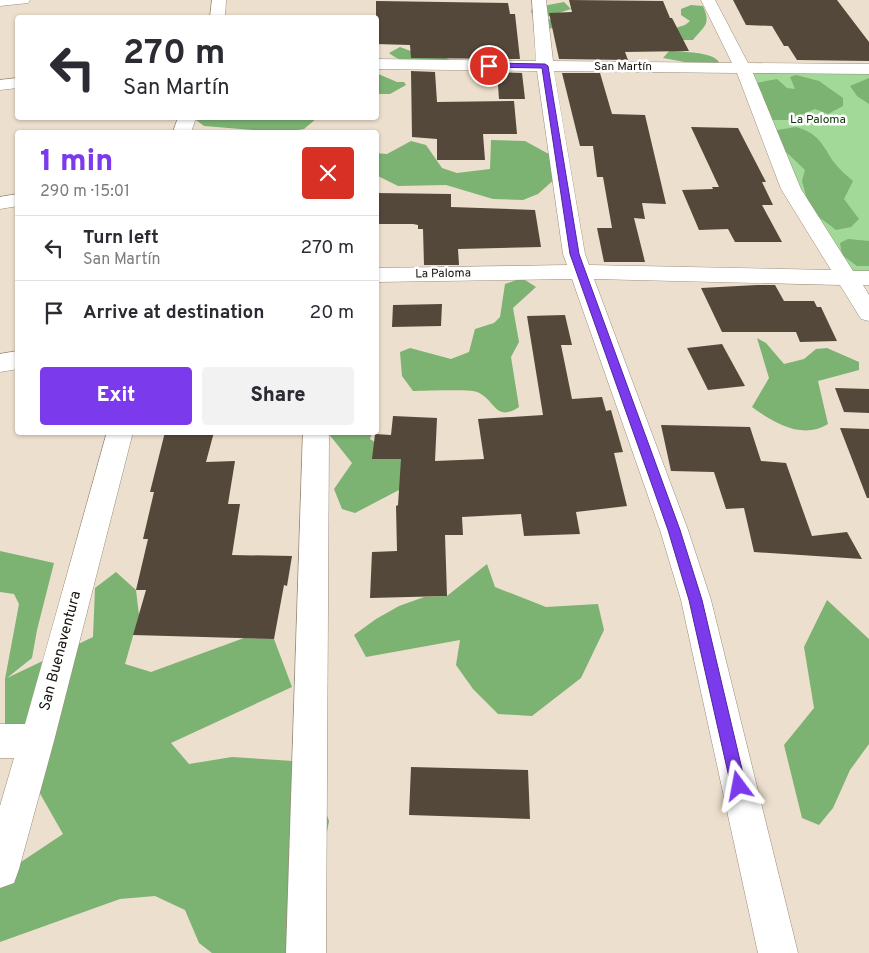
<!DOCTYPE html>
<html lang="en">
<head>
<meta charset="utf-8">
<style>
	:root { --surface:#fff; --page:#f2f2f3; --text:#2b2b33; --muted:#7c7c81; --line:#e1e1e2; --accent:#7c3aed }
	body { margin:0; font-family:Overpass,sans-serif; background:var(--page); color:var(--text); height:100vh; display:flex; flex-direction:column; font-size:19px; white-space:nowrap }
	* { box-sizing:border-box; margin:0 }
	p { font-size:16px; color:var(--muted) }
	.icon { flex:none; width:28px; height:28px; fill:none; stroke:currentColor; stroke-width:2; stroke-linecap:round; stroke-linejoin:round }
	.map { position:relative; flex:1; overflow:hidden }
	.details { position:absolute; left:15px; top:130px; width:364px; height:305px; display:flex; flex-direction:column; background:var(--surface); border-radius:5px; box-shadow:0 1px 4px #0004 }
	.details>* { flex:none }
	.top-card { position:absolute; left:15px; top:15px; width:364px; height:105px; border-radius:5px; box-shadow:0 1px 4px #0004; background:#fff; color:var(--text); overflow:hidden }
	.pin { position:absolute; display:grid; place-items:center; width:42px; height:42px; color:#fff; margin:-21px; border:2px solid #fff; border-radius:50%; box-shadow:0 1px 5px #0007 }
	.me { position:absolute; width:55px; margin:-28px; rotate:347deg; stroke-linejoin:round; filter:drop-shadow(0 0 4px #0008) }
	.turn { display:flex; align-items:center; gap:18px; height:105px; padding:0 25px; font-size:22px }
	.turn .icon { width:65px; height:65px; stroke-width:2.5 }
	.turn b { display:block; font-size:35px; line-height:42px }
	.round { display:grid; place-items:center; flex:none; width:52px; height:52px; border-radius:5px; background:var(--page) }
	.overview { display:flex; align-items:center; justify-content:space-between; height:85px; padding:0 25px }
	h1 { font-size:30px; font-weight:800; line-height:38px; color:var(--accent) }
	.action { display:flex; gap:10px; margin-top:auto; padding:10px 25px }
	.action a { flex:1; height:58px; border-radius:5px; background:var(--accent); color:#fff; font-size:20px; font-weight:800; line-height:58px; text-align:center }
	.action a+a { background:var(--page); color:var(--text) }
	ul { padding:0; list-style:none }
	li { display:flex; align-items:center; gap:15px; height:65px; padding:0 25px; border-top:1px solid var(--line) }
	li div { flex:1 }
	li b { display:block; font-size:19px }
	li em { font-style:normal }
	.map>svg:first-child { display:block }
	.green { fill:#a2d898 }
	.forest { fill:#7cb272 }
	.building { fill:#54483a }
	.lines { fill:none; stroke-linecap:round; stroke-linejoin:round }
	.minor-casing { stroke:#988c7b; stroke-width:1 }
	.minor { fill:#fff; fill-rule:evenodd }
	.route { fill:#7c3aed; stroke:#51269a }
	.labels { text-anchor:middle; dominant-baseline:central; stroke-width:5; stroke-linejoin:round; paint-order:stroke }
	.far-street-label { font-size:12px; fill:#18130d; stroke:#fff }
	.far-park-label { font-size:12px; fill:#0e3307; stroke:#fff }
	.street-label { font-size:15px; fill:#18130d; stroke:#fff }
</style>
</head>
<body>
<div class="map">
<svg width="869" height="953" viewBox="0 0 869 953">
	<rect width="100%" height="100%" fill="#eddfcd"/>
	<polygon class="green" points="743,68 869,69 869,278 846,278 791,189"/>
	<g class="forest">
		<path d="M564,2l7,7 -25,8 14,9c-17,7 -19,-2 -29,-14l1,-4z"/>
		<path d="M691,5l12,1c8,19 2,19 -10,34h-21l-3,-10 16,-5 5,-4 -9,-6v-6z"/>
		<path d="M400,47l16,6 15,-3 19,10c-21,2 -44,7 -61,-7z"/>
		<path d="M670,50c13,3 42,1 49,12l-7,5 -49,-9z"/>
		<polygon points="376,73 397,82 404,82 406,85 390,94 376,94"/>
		<polygon points="796,75 819,81 843,98 843,106 828,114 815,109 789,120 766,120 753,109 763,95 756,83 777,79 787,88 795,89 790,77"/>
		<polygon points="869,78 869,104 857,96 850,86"/>
		<polygon points="197,118 317,118 304,129 286,132 253,132 253,130 204,126 196,120"/>
		<path d="M796,127c22,6 26,17 37,34 5,7 13,14 20,20l-9,18 15,20 -8,8 -15,3 -26,-20 -8,-29 3,-11 -40,-38z"/>
		<polygon points="491,140 525,141 556,158 557,177 538,194 523,200 493,199 446,185 398,186 376,175 376,153 387,154 411,141 426,145 442,168 457,173 490,169"/>
		<polygon points="848,239 869,241 869,266 857,266 842,255 840,243"/>
		<path d="M522,278l14,9 -23,21 6,34 -8,15 8,50c-24,16 -24,-8 -42,-15 -9,-3 -52,-1 -64,-1l-11,-15 -2,-24 10,-4 41,11 18,-7 6,-23 19,-6 6,-6 5,-33z"/>
		<path d="M757,338l9,5 18,21 20,-5 12,-10 11,-1 32,14v8l-41,11 10,43c-26,16 -54,-1 -76,-17l17,-29z"/>
		<polygon points="328,433 372,433 370,439 411,465 399,490 355,513 342,509 334,489 352,463"/>
		<polygon points="0,551 54,563 37,630 32,658 7,678 93,637 95,588 116,572 136,590 139,615 125,664 151,672 244,638 274,639 292,687 171,743 189,764 232,757 293,761 317,787 329,821 306,945 288,953 212,953 199,943 185,910 155,896 120,899 0,942 0,876 63,834 5,732 5,679 19,604 14,594 0,592"/>
		<polygon points="487,564 495,587 546,607 598,604 604,630 581,678 532,716 498,714 473,689 456,665 460,640 366,657 354,635 376,619 399,606 424,597 447,596"/>
		<polygon points="827,600 869,639 869,744 850,770 833,808 819,825 802,818 784,745 814,708 804,647"/>
	</g>
	<g class="building">
		<polygon points="569,0 663,1 670,18 672,18 689,51 625,52 628,60 559,59 549,13 572,12"/>
		<polygon points="733,0 837,0 869,42 869,61 797,60 788,46 784,46 772,26 746,25"/>
		<polygon points="376,1 508,3 510,14 515,14 520,59 411,58 410,45 376,44"/>
		<polygon points="411,71 435,72 437,102 514,101 517,134 483,134 485,160 437,160 437,139 412,137"/>
		<polygon points="497,72 522,73 525,99 499,99"/>
		<polygon points="562,73 600,73 612,114 645,115 666,204 642,203 645,219 634,218 645,262 604,262 597,228 612,228 603,177 597,177 593,146 580,146"/>
		<polygon points="691,127 738,128 766,182 762,182 773,205 762,205 782,242 735,242 728,229 699,230 682,190 713,189 712,187 719,187"/>
		<polygon points="376,193 451,194 451,207 535,210 541,247 458,249 459,265 424,265 423,229 418,229 418,225 413,224 376,224"/>
		<polygon points="757,285 775,285 784,301 814,301 817,307 821,307 837,341 800,342 796,332 722,332 701,288"/>
		<polygon points="442,304 441,326 392,327 393,305"/>
		<polygon points="565,315 572,345 561,345 572,399 602,397 606,411 611,410 623,452 614,453 627,506 576,512 580,534 524,536 521,514 462,517 463,535 445,535 447,596 370,598 372,552 397,551 396,506 398,505 401,459 372,459 375,434 391,435 393,416 437,418 435,461 484,459 478,419 543,415 527,316"/>
		<polygon points="722,344 745,386 708,390 687,348"/>
		<polygon points="835,388 869,389 869,413 844,412"/>
		<polygon points="661,425 750,427 761,461 786,463 812,536 847,532 862,559 754,552 744,508 726,509 714,472 671,471"/>
		<polygon points="840,428 869,429 869,498 867,498"/>
		<polygon points="165,432 214,432 206,462 235,461 228,504 240,504 232,555 292,556 287,586 284,585 274,639 133,635 146,590 136,590 148,539 143,539 154,492 150,492"/>
		<polygon points="411,767 528,770 530,819 409,815"/>
	</g>
	<g class="lines">
		<g class="minor-casing">
			<g id="minor">
				<polygon points="0,0 30,0 28,3 0,6"/>
				<polygon points="212,0 226,0 225,18 210,18"/>
				<path d="M532,0h14l7,61 179,2 -31,-63h14l33,63 121,1v10l-116,-1 48,116 52,82h16v14h-6l6,10v26l-8,-2 -21,-34 -246,-6 94,251 23,70 87,353h-40l-77,-353 -21,-70 -88,-251 -196,3v-14l191,-3 -4,-11 -26,-183 -161,-2v-10l160,2zM554,71l183,2 44,116 50,81 -242,-5 -4,-11z"/>
				<polygon points="18,78 18,88 0,90 0,80"/>
				<polygon points="178,118 196,118 191,132 173,132"/>
				<polygon points="18,194 18,206 0,209 0,197"/>
				<polygon points="18,351 18,369 0,372 0,354"/>
				<polygon points="107,432 133,432 54,741 19,869 14,883 0,888 0,806 14,758 0,758 0,724 25,724"/>
				<polygon points="303,432 329,432 326,953 286,953"/>
			</g>
		</g>
		<use href="#minor" class="minor"/>
	</g>
	<polygon class="route" points="489,63 545,64 548,66 579,254 680,530 702,600 746,786 744,791 739,793 733,791 731,786 689,600 668,530 570,254 542,68 486,67 486,64"/>
	<g class="labels">
		<g class="far-street-label">
			<text x="623" y="67">San Martín</text>
			<text transform="translate(443 274) rotate(-1)">La Paloma</text>
		</g>
		<g class="far-park-label">
			<text x="818" y="120">La Paloma</text>
		</g>
		<g class="street-label">
			<text transform="translate(61 651) rotate(-75)">San Buenaventura</text>
		</g>
	</g>
</svg>
<div class="pin" style="left:489px;top:66px;background:#d93025"><svg class="icon" aria-label="arrive" viewBox="0 0 24 24"><path d="M6 21V4h12l-3 4 3 4H6"/></svg></div>
<svg class="me" style="left:739px;top:786px" viewBox="-20 -20 40 40"><path d="M0-17L14 15 0 8-14 15z" fill="#7c3aed" stroke="#fff" stroke-width="4"/></svg>
<div class="top-card">
<div class="turn"><svg class="icon" aria-label="left" viewBox="0 0 24 24"><path d="M17 20v-9H6M10 6l-5 5 5 5"/></svg><div><b>270 m</b>San Martín</div></div>
</div>
<section class="details">
<div class="overview"><div><h1>1 min</h1><p>290 m · 15:01</p></div><a class="round" style="background:#d93025;color:#fff"><svg class="icon" aria-label="close" viewBox="0 0 24 24"><path d="M6 6l12 12M18 6L6 18"/></svg></a></div>
<ul>
<li><svg class="icon" aria-label="left" viewBox="0 0 24 24"><path d="M17 20v-9H6M10 6l-5 5 5 5"/></svg><div><b>Turn left</b><p>San Martín</p></div><em>270 m</em></li>
<li><svg class="icon" aria-label="arrive" viewBox="0 0 24 24"><path d="M6 21V4h12l-3 4 3 4H6"/></svg><div><b>Arrive at destination</b></div><em>20 m</em></li>
</ul>
<div class="action"><a>Exit</a><a>Share</a></div>
</section>
</div>
</body>
</html>
